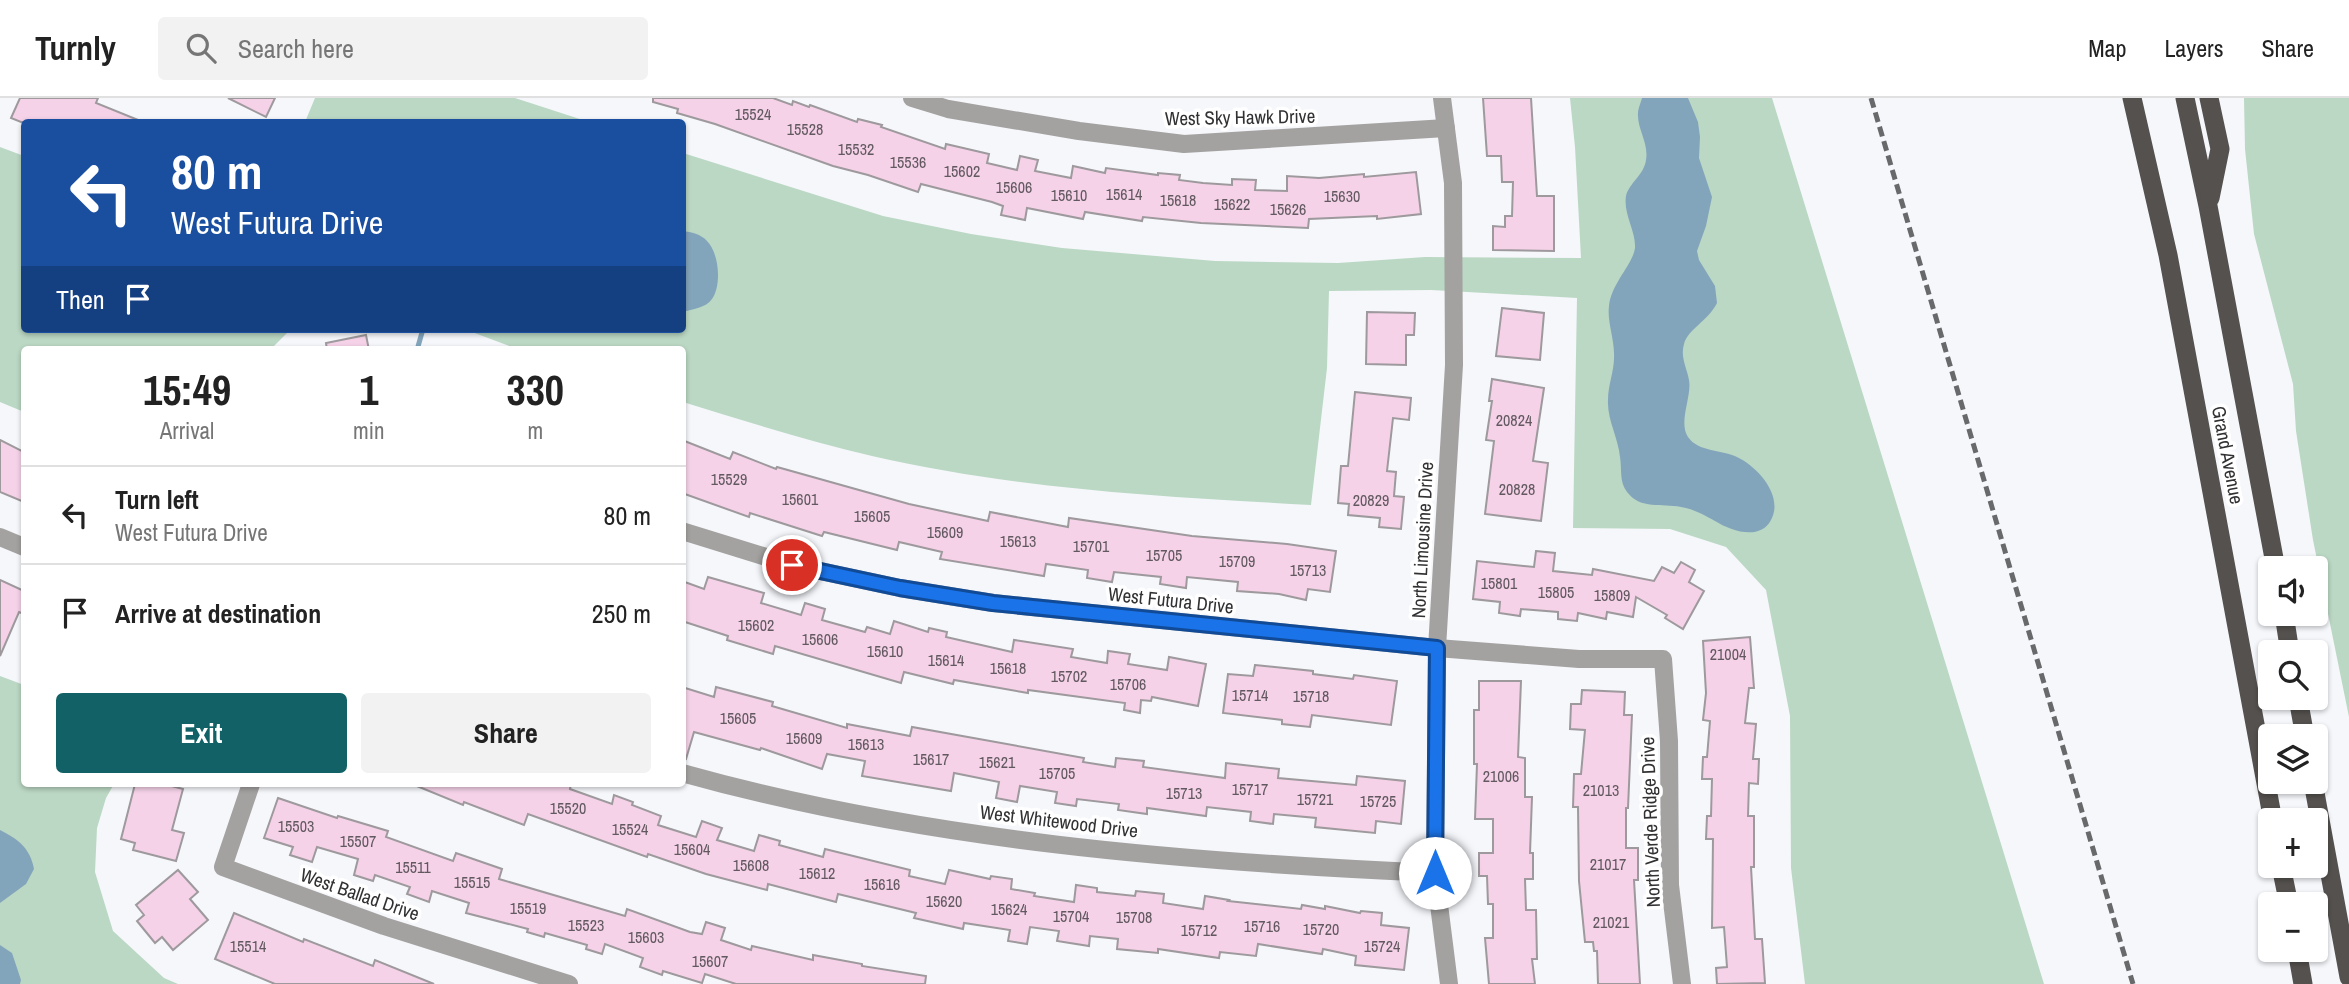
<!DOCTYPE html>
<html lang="en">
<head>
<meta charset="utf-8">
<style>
	:root { --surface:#fff; --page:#f2f2f2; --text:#222; --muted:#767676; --line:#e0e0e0; --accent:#116167 }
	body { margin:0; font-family:"Archivo Narrow",sans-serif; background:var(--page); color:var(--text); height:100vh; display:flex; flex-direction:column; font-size:26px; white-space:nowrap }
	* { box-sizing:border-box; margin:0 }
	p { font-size:23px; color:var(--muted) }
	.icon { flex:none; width:38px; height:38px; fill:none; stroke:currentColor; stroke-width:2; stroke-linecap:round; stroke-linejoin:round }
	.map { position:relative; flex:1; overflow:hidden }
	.details { position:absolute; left:21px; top:248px; width:665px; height:441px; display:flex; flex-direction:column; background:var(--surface); border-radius:7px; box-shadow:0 2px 5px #0004 }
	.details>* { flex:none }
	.banner { position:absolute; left:21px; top:21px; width:665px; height:214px; border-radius:7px; box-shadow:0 2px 5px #0004; background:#1a4fa0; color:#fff; overflow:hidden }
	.tools { position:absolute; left:2258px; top:458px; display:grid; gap:14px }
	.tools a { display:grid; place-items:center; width:70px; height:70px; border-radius:7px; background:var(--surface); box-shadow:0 2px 5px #0004; font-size:35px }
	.pin { position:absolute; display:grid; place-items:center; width:60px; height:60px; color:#fff; margin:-30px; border:4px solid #fff; border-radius:50%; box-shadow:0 2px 7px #0007 }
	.me { position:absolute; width:77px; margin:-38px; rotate:0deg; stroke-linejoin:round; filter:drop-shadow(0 0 5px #0008) }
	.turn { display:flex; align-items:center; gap:24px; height:147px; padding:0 35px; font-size:32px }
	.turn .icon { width:91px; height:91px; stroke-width:2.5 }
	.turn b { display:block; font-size:49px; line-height:60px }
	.then { display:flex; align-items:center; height:66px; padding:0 35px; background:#0003; gap:14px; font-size:26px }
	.eta { display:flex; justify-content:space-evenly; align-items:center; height:119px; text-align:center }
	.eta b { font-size:42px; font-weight:700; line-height:49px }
	.cta { display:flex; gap:14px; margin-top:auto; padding:14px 35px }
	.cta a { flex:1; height:80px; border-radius:7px; background:var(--accent); color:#fff; font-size:28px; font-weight:700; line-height:80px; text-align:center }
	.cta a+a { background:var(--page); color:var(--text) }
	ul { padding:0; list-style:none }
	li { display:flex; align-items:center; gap:21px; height:98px; padding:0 35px; border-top:2px solid var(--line) }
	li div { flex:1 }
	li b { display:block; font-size:26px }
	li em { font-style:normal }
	header { display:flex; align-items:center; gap:42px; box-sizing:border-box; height:98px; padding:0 35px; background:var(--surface); border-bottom:2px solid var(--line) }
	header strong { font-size:33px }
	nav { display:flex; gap:38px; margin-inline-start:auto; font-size:24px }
	.search { width:490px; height:63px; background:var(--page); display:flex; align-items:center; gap:18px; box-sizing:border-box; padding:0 24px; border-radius:7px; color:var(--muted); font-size:26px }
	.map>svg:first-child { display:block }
	.green { fill:#bbd8c4 }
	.water { fill:#83a5bb }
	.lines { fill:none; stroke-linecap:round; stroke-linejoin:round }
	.stream { stroke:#83a5bb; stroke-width:5 }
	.building { fill:#f5d2e8; stroke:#9e999c; stroke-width:2 }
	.minor { stroke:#a4a2a1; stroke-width:18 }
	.trunk { stroke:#54514e; stroke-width:19 }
	.rail { stroke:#68696b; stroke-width:5; stroke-dasharray:10 5; stroke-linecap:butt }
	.route-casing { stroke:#114b97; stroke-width:18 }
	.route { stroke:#1a73e8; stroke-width:12 }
	.labels { text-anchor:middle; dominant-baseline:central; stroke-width:7; stroke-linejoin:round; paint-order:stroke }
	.number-label { font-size:16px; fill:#625960 }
	.street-label { font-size:19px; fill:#313133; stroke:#fff }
</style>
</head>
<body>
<header>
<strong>Turnly</strong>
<div class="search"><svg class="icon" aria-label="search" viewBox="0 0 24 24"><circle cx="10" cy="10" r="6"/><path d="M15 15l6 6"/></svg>Search here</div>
<nav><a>Map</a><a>Layers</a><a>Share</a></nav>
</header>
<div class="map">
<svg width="2349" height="886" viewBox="0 0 2349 886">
	<rect width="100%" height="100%" fill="#f5f7fb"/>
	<g class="green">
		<polygon points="315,0 515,0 589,24 305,24"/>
		<path d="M1570,0h202l272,886h-239l-14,-116 -1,-152 -24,-126 -40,-43 -56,-18 -97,-1 4,-230 -146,-8 -102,1 -2,77 -16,137c-146,-8 -296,-16 -439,-49 -64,-15 -127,-35 -189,-54l-1,-52h-162l-56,-21h218l1,-176 200,63 88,18 91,14 153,13 123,2 87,-6 156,1 -6,-111z"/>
		<polygon points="2244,0 2349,0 2349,619 2313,442 2296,333 2293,286 2254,136 2245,51"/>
		<polygon points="0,49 24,58 24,231 291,231 270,252 24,252 24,314 0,304"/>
		<polygon points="0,578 24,587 24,686 114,686 106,700 97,730 95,774 113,833 164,880 178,886 0,886"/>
	</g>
	<g class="water">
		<path d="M1642,0h46l10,24 2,15 -1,21 13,39 -6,29 -9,25 2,9 16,26 2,17c-9,18 -29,26 -33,41 -4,13 3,24 5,36 3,17 -11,42 -1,57 10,15 35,13 49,20 21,10 47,39 34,63 -11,21 -40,11 -56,1 -11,-6 -21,-12 -34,-14 -20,-4 -40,3 -54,-15 -8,-10 -5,-23 -7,-35 -2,-20 -13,-37 -12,-57 0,-16 7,-30 6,-47 0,-15 -7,-32 -5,-47 2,-22 24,-42 26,-58 1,-17 -12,-34 -9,-52 3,-13 18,-21 20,-36 3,-17 -9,-31 -8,-47 0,-4 3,-11 4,-15z"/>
		<path d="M683,133c8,1 18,3 24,10 12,12 15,44 5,58 -6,9 -20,10 -29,13z"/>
		<path d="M0,732c18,9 30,18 34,39l-8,15 -26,19z"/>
		<polygon points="0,847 12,855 21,882 20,886 0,886"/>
	</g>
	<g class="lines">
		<polyline class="stream" points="417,252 423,231"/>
	</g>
	<g class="building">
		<polygon points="20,0 98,0 96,5 143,24 21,24 11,20"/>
		<polygon points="228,0 275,0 266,19"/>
		<polygon points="653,0 773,0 792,7 793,3 809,9 810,7 857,24 858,21 882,27 881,29 945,51 946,46 989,56 987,65 1017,72 1020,58 1038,62 1035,73 1071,80 1073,68 1105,75 1106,70 1158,77 1158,75 1180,77 1179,82 1203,85 1232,87 1232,81 1256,82 1255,92 1287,93 1287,78 1319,80 1364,76 1364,79 1416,74 1421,116 1377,121 1377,118 1309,121 1308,130 1201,125 1143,119 1142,123 1085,114 1083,121 1027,110 1025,122 1001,117 1003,108 992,104 921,86 918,94 868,77 833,68 715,26 677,15 678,11 653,4"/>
		<polygon points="1483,0 1531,0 1537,98 1554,98 1554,153 1493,152 1493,128 1505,129 1505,118 1512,118 1513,84 1502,84 1501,58 1487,58"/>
		<polygon points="1502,210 1544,215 1540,262 1496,258"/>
		<polygon points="1367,214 1415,215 1414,237 1406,237 1406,267 1366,266"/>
		<polygon points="366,237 369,252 327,252 326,245"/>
		<polygon points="1492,281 1544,290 1533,363 1548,365 1541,423 1485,416 1494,343 1486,342 1492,303 1489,303"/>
		<polygon points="1355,294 1411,300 1409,322 1393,320 1387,373 1396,374 1394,398 1404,399 1401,431 1379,429 1380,420 1348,417 1349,406 1338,405 1341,368 1348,368"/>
		<polygon points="0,342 24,354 24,404 0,394"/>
		<polygon points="682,342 730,361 733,354 776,371 777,369 909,406 988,423 990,414 1068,429 1069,420 1192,438 1287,446 1336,453 1330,494 1308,491 1306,502 1279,496 1237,493 1238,484 1187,479 1186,490 1160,486 1161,479 1114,474 1112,484 1087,480 1088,472 1046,466 1044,478 940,461 942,454 899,444 897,452 824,434 822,438 750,415 749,419 682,395"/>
		<polygon points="1536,453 1555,455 1553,473 1592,477 1593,471 1654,483 1662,469 1674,475 1681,464 1695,472 1689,484 1704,493 1683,531 1665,520 1667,517 1636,499 1633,519 1607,514 1606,521 1578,515 1577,523 1558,521 1558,514 1521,511 1520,518 1499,515 1500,504 1473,501 1477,463 1534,469"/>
		<polygon points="708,479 764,495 761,505 801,517 805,505 825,511 822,522 865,534 867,529 890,536 894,523 928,534 929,530 947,534 946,539 1012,554 1014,542 1073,551 1071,559 1107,565 1108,553 1130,556 1128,566 1167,572 1169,559 1206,566 1198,608 1152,599 1151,603 1141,602 1140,615 1124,612 1125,605 1028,592 1028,595 954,582 953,586 904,574 901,585 775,548 773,556 727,542 728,538 682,523 682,483 704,491"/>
		<polygon points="0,482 24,493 24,516 19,514 0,558"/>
		<polygon points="1750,539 1754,590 1749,590 1745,625 1756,626 1753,661 1759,661 1758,686 1749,685 1748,718 1754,718 1754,769 1751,769 1755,841 1762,841 1765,885 1717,886 1716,870 1727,869 1724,829 1712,830 1713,741 1706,741 1707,718 1711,718 1712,681 1702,681 1703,659 1707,659 1710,623 1703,622 1706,595 1703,543"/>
		<polygon points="1255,567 1313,573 1313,576 1353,581 1354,577 1397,583 1391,627 1312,617 1310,629 1282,626 1282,622 1223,615 1228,576 1253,578"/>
		<polygon points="1479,583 1521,583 1518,659 1525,660 1525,699 1532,699 1530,755 1533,755 1533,781 1525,781 1526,812 1536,812 1537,861 1532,861 1535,886 1489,886 1485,840 1493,840 1493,806 1488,806 1487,778 1479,778 1479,755 1493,755 1493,721 1475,721 1477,666 1474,666 1474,612 1479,612"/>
		<polygon points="682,589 714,599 716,589 773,604 772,608 847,630 847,626 910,638 912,629 1084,660 1083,664 1115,669 1116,660 1144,663 1143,669 1225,680 1226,665 1279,671 1278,680 1356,687 1357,678 1405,683 1401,726 1376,723 1375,735 1315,729 1316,720 1274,716 1273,726 1250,723 1251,714 1207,709 1206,718 1147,710 1147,716 1118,712 1119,706 1077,701 1076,708 1055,705 1057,694 1020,688 1017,704 996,700 999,684 954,675 951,693 862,678 865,663 827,656 822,671 761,650 760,652 694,634 686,661 682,660"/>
		<polygon points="1582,592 1625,594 1624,617 1632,617 1628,710 1626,710 1626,750 1638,750 1638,782 1634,782 1640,886 1598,886 1597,853 1594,853 1593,844 1585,844 1579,783 1578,709 1573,709 1574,676 1581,676 1585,632 1570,631 1571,606 1581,606"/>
		<polygon points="135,686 164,686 183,691 172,732 184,735 176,763 133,752 135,745 121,741"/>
		<polygon points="412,686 571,686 570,691 612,706 614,697 633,704 632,707 661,718 658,727 696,739 702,723 722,730 717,742 754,753 759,737 780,743 779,747 823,759 825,751 910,772 909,778 945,786 949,772 990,781 991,778 1012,781 1011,791 1035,795 1034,798 1074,804 1076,787 1097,790 1097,794 1135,798 1136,793 1164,796 1163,805 1203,811 1205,798 1229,802 1228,803 1301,811 1302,807 1325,811 1325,808 1360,815 1361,813 1382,815 1381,827 1409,830 1404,872 1355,867 1356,858 1323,851 1322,856 1258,846 1256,858 1220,854 1219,860 1158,851 1158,855 1117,851 1118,841 1090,838 1089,848 1057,843 1059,833 1030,829 1027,846 1008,843 1010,832 964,825 963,831 914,820 916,815 838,796 836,804 768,786 767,792 706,776 648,756 647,759 528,716 524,727 464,704 463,707"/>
		<polygon points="278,700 337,720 338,718 388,733 386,739 453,763 456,755 502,771 499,781 625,818 627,811 690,834 702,836 706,824 725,830 721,842 751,852 752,848 813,862 813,857 862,866 862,868 926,878 925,886 736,886 705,876 702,885 663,873 662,877 640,869 643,860 605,846 602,856 586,851 587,847 545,835 544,839 527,834 528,831 466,815 469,805 432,793 429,804 407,796 410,789 375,777 373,783 354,777 358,761 317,749 312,764 290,757 293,749 264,740"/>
		<polygon points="178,772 198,794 190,801 208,822 173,852 162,839 155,845 137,823 144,817 136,807"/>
		<polygon points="234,815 303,844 304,841 373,868 375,862 434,886 275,886 215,861"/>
	</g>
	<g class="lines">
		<g class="minor">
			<polyline points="912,0 948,11 1079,33 1184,46 1446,30"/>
			<polyline points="1442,0 1453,85 1454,267 1437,550 1435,775 1449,886"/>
			<polyline points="682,433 792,467 900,490 993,505 1437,550 1579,561 1663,561 1669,643 1670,787 1682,886"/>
			<polyline points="0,439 24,449"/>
			<path d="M682,675c243,68 502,89 753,100"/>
			<polyline points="251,686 223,769 384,828 569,886"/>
		</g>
		<g class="trunk">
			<polyline points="2132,0 2168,157 2273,723"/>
			<polyline points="2185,0 2208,108 2276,471"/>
			<polyline points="2209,0 2220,51 2210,100"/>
			<polyline points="2284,516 2290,555"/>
			<polyline points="2298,600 2305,639"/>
			<polyline points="2313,684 2349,879"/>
			<polyline points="2281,768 2289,807"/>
			<polyline points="2297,852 2303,886"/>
		</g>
		<polyline class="rail" points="1871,0 2133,886"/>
	</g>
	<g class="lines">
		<g class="route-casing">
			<polyline id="route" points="792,467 900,490 993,505 1437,550 1435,775"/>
		</g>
		<use href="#route" class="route"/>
	</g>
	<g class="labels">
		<g class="number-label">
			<text x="753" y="16">15524</text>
			<text x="805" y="31">15528</text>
			<text x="856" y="51">15532</text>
			<text x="908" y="64">15536</text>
			<text x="962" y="73">15602</text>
			<text x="1014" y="89">15606</text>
			<text x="1124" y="96">15614</text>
			<text x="1069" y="97">15610</text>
			<text x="1342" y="98">15630</text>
			<text x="1178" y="102">15618</text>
			<text x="1232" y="106">15622</text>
			<text x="1288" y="111">15626</text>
			<text x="1514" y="322">20824</text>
			<text x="729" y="381">15529</text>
			<text x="1517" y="391">20828</text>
			<text x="800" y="401">15601</text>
			<text x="1371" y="402">20829</text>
			<text x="872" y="418">15605</text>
			<text x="945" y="434">15609</text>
			<text x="1018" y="443">15613</text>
			<text x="1091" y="448">15701</text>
			<text x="1164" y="457">15705</text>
			<text x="1237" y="463">15709</text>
			<text x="1308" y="472">15713</text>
			<text x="1499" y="485">15801</text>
			<text x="1556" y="494">15805</text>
			<text x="1612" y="497">15809</text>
			<text x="756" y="527">15602</text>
			<text x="820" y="541">15606</text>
			<text x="885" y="553">15610</text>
			<text x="1728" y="556">21004</text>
			<text x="946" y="562">15614</text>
			<text x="1008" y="570">15618</text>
			<text x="1069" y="578">15702</text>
			<text x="1128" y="586">15706</text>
			<text x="1250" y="597">15714</text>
			<text x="1311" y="598">15718</text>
			<text x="738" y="620">15605</text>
			<text x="804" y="640">15609</text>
			<text x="866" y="646">15613</text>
			<text x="931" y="661">15617</text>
			<text x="997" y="664">15621</text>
			<text x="1057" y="675">15705</text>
			<text x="1501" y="678">21006</text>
			<text x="1250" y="691">15717</text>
			<text x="1601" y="692">21013</text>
			<text x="1184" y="695">15713</text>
			<text x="1315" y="701">15721</text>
			<text x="1378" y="703">15725</text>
			<text x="568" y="710">15520</text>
			<text x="296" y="728">15503</text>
			<text x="630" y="731">15524</text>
			<text x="358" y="743">15507</text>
			<text x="692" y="751">15604</text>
			<text x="1608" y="766">21017</text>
			<text x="751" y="767">15608</text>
			<text x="413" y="769">15511</text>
			<text x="817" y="775">15612</text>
			<text x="472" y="784">15515</text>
			<text x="882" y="786">15616</text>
			<text x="944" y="803">15620</text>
			<text x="528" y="810">15519</text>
			<text x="1009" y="811">15624</text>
			<text x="1071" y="818">15704</text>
			<text x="1134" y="819">15708</text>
			<text x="1611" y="824">21021</text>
			<text x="586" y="827">15523</text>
			<text x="1262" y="828">15716</text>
			<text x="1321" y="831">15720</text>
			<text x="1199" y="832">15712</text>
			<text x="646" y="839">15603</text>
			<text x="248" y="848">15514</text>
			<text x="1382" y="848">15724</text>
			<text x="710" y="863">15607</text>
		</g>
		<g class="street-label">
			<text transform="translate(1240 19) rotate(-1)">West Sky Hawk Drive</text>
			<text transform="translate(2228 357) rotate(79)">Grand Avenue</text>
			<text transform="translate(1422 442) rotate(-87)">North Limousine Drive</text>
			<text transform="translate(1171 502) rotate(6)">West Futura Drive</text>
			<text transform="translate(1059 723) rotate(7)">West Whitewood Drive</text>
			<text transform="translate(1650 724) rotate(-92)">North Verde Ridge Drive</text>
			<text transform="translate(360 796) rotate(19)">West Ballad Drive</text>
		</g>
	</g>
</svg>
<div class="tools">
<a><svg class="icon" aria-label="sound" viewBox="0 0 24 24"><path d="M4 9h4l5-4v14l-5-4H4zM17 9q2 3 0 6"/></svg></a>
<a><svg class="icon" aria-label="search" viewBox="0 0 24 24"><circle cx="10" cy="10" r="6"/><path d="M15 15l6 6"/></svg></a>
<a><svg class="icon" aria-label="layers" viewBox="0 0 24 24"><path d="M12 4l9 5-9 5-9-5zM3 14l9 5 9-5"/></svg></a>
<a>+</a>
<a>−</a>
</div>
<div class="pin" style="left:792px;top:467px;background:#d93025"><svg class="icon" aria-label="arrive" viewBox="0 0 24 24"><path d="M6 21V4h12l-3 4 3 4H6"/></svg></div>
<svg class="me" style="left:1435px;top:775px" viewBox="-20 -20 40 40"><circle r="19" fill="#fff"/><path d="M0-13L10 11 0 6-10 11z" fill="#1a73e8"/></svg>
<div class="banner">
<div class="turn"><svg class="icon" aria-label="left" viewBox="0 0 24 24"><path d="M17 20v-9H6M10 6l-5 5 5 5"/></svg><div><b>80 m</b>West Futura Drive</div></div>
<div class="then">Then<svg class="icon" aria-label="arrive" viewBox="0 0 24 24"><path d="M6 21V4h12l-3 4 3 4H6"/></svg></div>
</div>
<section class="details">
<div class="eta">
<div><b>15:49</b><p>Arrival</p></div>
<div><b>1</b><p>min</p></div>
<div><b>330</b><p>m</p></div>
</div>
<ul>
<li><svg class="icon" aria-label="left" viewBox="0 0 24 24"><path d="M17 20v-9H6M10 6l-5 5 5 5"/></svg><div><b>Turn left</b><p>West Futura Drive</p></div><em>80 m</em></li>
<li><svg class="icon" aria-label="arrive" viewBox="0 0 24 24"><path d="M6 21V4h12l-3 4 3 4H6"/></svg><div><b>Arrive at destination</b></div><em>250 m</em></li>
</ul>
<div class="cta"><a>Exit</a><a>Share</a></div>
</section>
</div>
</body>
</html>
